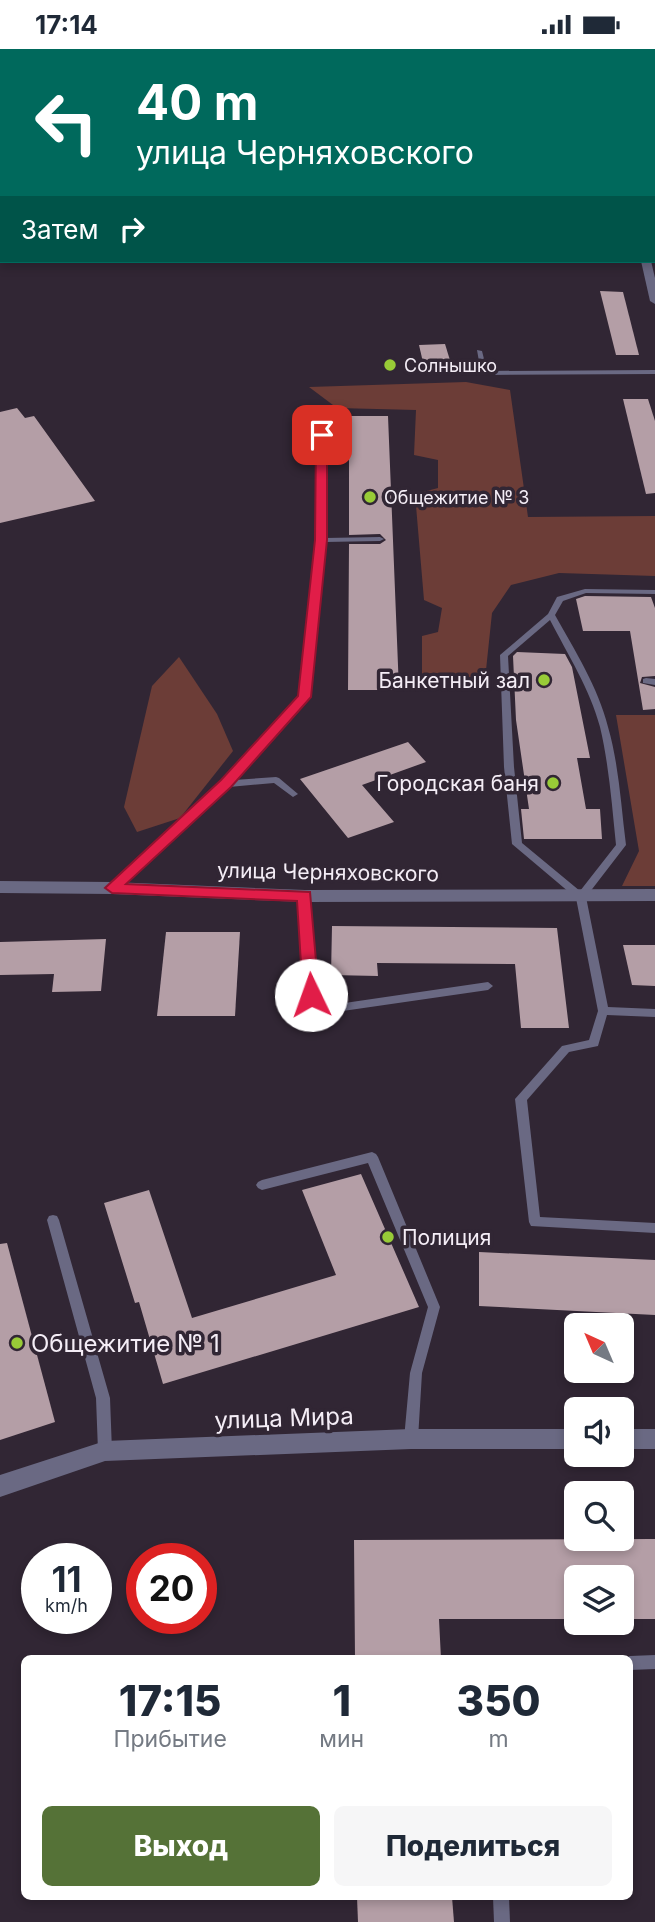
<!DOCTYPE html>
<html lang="ru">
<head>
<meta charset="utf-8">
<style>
	:root { --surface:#fff; --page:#f6f6f7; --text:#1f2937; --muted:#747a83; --accent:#557237 }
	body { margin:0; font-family:Inter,sans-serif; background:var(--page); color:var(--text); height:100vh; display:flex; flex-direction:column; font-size:26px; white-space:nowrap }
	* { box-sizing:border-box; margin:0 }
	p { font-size:23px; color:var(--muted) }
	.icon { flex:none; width:38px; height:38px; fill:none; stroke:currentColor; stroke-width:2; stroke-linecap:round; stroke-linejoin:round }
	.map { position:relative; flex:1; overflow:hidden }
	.details { position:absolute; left:21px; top:1606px; width:612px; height:245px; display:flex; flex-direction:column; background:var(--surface); border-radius:10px; box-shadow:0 4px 10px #0003 }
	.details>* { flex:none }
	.guide { position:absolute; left:0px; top:0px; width:656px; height:214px; box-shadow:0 4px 10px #0003; background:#00695c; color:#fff; overflow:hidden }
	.needle { width:46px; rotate:316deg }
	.tools { position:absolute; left:564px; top:1264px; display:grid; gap:14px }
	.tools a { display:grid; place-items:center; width:70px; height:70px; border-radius:10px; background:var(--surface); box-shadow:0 4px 10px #0003; font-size:35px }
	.speed { position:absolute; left:21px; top:1494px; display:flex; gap:14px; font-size:35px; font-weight:700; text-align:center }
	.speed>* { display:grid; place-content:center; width:91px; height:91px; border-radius:50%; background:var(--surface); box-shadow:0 4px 10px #0003; line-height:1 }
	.speed small { font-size:18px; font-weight:400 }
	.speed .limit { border:10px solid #d22; background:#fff; color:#111 }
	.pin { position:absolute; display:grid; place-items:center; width:60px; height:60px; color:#fff; margin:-30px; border-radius:14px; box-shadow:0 4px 10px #0006 }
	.me { position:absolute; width:77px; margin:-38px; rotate:357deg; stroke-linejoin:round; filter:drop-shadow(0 0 5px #0008) }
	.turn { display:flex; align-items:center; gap:24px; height:147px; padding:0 21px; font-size:32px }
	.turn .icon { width:91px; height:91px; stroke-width:2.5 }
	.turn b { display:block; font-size:49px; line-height:60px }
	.then { display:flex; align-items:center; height:66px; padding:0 21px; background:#0003; gap:14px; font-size:26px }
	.eta { display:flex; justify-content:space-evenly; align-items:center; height:119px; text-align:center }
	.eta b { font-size:42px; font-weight:800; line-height:49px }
	.action { display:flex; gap:14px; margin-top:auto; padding:14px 21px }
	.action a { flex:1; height:80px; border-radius:10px; background:var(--accent); color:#fff; font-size:28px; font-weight:800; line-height:80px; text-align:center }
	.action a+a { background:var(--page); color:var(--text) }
	.status { display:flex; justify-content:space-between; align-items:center; height:49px; padding:0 35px; background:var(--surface); direction:ltr }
	.status svg { height:19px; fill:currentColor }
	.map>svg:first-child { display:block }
	.green { fill:#6c3d37 }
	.building { fill:#b49ea6 }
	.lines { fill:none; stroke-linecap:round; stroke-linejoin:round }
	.lane { fill:#6a6983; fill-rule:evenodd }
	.street { fill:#6a6983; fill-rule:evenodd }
	.route { fill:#e11d48; stroke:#92132f; stroke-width:2 }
	.poi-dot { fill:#98cb37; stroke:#312634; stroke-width:2.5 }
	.labels { text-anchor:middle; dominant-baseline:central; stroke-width:7; stroke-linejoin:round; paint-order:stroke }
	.far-poi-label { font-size:18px; fill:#f4edf6; stroke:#312634; text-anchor:start }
	.poi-label { font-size:21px; fill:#f4edf6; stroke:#312634; text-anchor:end }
	.street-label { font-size:21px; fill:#f4edf6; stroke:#312634 }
	.near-poi-label { font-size:24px; fill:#f4edf6; stroke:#312634; text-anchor:start }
	.near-street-label { font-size:24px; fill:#f4edf6; stroke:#312634 }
</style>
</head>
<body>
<div class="status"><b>17:14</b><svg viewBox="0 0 49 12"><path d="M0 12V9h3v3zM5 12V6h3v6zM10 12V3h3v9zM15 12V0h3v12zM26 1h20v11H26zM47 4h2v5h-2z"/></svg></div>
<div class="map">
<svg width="655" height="1873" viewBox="0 0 655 1873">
	<rect width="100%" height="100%" fill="#312634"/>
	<g class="green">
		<polygon points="466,333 510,341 528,468 655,467 655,527 559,524 511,536 492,564 484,640 422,638 422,587 438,583 442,559 424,551 415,445 438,439 438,411 414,406 416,361 337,359 309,338"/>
		<polygon points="179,608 217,665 233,702 180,769 137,783 124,758 152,637"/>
		<polygon points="616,666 655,666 655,837 622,837 639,802"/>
	</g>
	<g class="building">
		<polygon points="600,242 623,243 639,306 616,306"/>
		<polygon points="445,295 453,321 425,322 419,296"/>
		<polygon points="623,350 648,350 655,372 655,444 646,445"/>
		<polygon points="17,359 25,369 34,367 95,452 0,474 0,363"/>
		<polygon points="349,367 388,367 399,641 348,641 349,495 380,495 386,491 380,485 349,486"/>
		<polygon points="585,547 651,548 655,559 655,627 642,628 640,634 655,638 655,660 643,661 630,582 583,582 576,550"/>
		<polygon points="517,603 565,605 572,618 590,709 577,709 586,760 600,760 602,790 524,790 521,760 529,760 516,671 513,607"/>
		<polygon points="408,693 426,713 362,736 394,773 348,789 300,730"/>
		<polygon points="332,877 557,879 569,979 521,979 515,915 377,914 378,927 331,926"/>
		<polygon points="166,883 240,883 235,967 157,967"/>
		<polygon points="106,890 101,942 52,943 54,925 0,926 0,893"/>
		<polygon points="623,896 655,896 655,937 632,936"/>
		<polygon points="361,1125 419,1258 163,1335 139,1253 135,1254 104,1154 149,1141 192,1269 336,1226 302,1141"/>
		<polygon points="7,1194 55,1373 0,1391 0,1195"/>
		<polygon points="479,1203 655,1211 655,1266 479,1257"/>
		<polygon points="655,1490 655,1570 621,1570 621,1528 576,1528 576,1570 439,1570 441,1610 355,1610 354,1491"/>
		<polygon points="357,1848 452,1848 454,1873 358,1873"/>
	</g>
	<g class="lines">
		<g class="lane">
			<polygon points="10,0 14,0 13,2 9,2"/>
			<polygon points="154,0 158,0 157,2 153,2"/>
			<rect x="216" y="0" width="4" height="2"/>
			<polygon points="327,0 332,0 334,2 328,2"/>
			<rect x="654" y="5" width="1" height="2"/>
			<rect x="0" y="6" width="2" height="2"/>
			<rect x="0" y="50" width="2" height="2"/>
			<polygon points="0,82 2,83 2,86 0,86"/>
			<polygon points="655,94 655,98 654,98 654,95"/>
			<rect x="0" y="107" width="2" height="4"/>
			<polygon points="654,108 655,108 655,113 654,112"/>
			<polygon points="2,135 2,139 0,140 0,136"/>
			<rect x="654" y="199" width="1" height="4"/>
			<polygon points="477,301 482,302 487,322 655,321 655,325 484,326 481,324"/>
			<polygon points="322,384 326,386 325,489 380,488 384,490 380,492 325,493 309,648 234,731 276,728 279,729 298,745 293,748 274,734 229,738 115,841 109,841 107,839 109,837 223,733 301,647 317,491 318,386"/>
			<path d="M585,540l70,1v4l-69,-1 -23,8 -8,14c20,36 43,72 53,112 11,38 13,79 18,118l-40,52 22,110 47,2v8l-48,-2 -9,31 -29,6 -42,48 13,117 115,6v10l-124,-7 -2,-4 -14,-123 47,-53 27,-6 9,-29 -22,-113 -64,-54 -8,-77 -4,-112 48,-41 9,-17zM550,571c18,35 40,69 50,107 9,38 12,79 16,118l-36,46 -58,-48 -8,-76 -6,-111z"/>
			<polygon points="646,629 655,630 655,636 643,634 643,630"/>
			<polygon points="305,844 310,847 316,944 331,956 488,933 493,937 488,941 329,964 325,963 306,946 300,847"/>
			<polygon points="372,1103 376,1105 378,1108 440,1258 422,1324 418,1390 416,1394 411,1396 406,1394 404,1390 410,1324 428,1258 368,1114 262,1141 258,1139 256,1136 258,1133 262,1131"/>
			<polygon points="53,1166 57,1167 59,1171 110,1349 112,1402 110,1406 105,1408 100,1406 98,1402 96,1349 47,1171 49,1167"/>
			<polygon points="655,1606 655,1620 630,1621 630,1610 624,1610 630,1607"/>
			<polygon points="493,1848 509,1848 510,1873 494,1873"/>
		</g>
		<g class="street">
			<rect x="654" y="125" width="1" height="6"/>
			<polygon points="641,212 651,212 655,229 655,255 650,252"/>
			<polygon points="0,832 112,833 305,841 655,840 655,852 305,853 112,845 0,844"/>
			<polygon points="411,1380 576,1380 576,1400 411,1400 105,1412 0,1448 0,1426 105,1392"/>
			<rect x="621" y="1380" width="34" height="20"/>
		</g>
	</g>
	<polygon class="route" points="322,383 327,386 327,491 311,648 231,738 126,835 310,843 319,946 311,952 303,946 297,852 112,844 105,839 221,731 298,647 315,491 316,386"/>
	<g class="poi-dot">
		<circle cx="390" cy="316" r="7"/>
		<circle cx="370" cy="448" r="7"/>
		<circle cx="544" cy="631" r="7"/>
		<circle cx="553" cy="734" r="7"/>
		<circle cx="388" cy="1188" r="7"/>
		<circle cx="17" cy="1294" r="7"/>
	</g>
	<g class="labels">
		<g class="far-poi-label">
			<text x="404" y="316">Солнышко</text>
			<text x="384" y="448">Общежитие № 3</text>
		</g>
		<g class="poi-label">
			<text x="530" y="631">Банкетный зал</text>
			<text x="539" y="734">Городская баня</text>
			<text x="402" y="1188" text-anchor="start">Полиция</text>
		</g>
		<g class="street-label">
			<text transform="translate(328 823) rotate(1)">улица Черняховского</text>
		</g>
		<g class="near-poi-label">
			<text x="31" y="1294">Общежитие № 1</text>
		</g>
		<g class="near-street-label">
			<text transform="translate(284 1369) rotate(-2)">улица Мира</text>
		</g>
	</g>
</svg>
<div class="tools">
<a><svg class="needle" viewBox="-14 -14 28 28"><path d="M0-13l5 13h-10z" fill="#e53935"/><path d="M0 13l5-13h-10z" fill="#747a83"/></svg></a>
<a><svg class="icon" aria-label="sound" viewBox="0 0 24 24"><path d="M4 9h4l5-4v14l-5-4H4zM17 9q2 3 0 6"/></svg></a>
<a><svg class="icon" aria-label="search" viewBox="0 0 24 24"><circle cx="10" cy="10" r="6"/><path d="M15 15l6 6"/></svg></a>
<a><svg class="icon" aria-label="layers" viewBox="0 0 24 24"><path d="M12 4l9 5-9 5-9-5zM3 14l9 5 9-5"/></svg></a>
</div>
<div class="speed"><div>11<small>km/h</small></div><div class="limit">20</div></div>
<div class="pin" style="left:322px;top:386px;background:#d93025"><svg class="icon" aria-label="arrive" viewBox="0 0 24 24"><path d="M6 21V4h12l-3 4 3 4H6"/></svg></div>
<svg class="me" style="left:311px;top:946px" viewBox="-20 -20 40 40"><circle r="19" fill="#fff"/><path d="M0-13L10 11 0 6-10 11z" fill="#e11d48"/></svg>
<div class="guide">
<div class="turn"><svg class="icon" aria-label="left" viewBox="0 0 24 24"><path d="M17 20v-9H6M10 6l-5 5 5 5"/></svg><div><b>40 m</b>улица Черняховского</div></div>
<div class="then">Затем<svg class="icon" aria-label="right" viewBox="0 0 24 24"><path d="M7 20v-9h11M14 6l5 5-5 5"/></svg></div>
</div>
<section class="details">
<div class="eta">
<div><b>17:15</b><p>Прибытие</p></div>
<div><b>1</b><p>мин</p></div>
<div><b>350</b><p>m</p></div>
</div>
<div class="action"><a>Выход</a><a>Поделиться</a></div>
</section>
</div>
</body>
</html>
